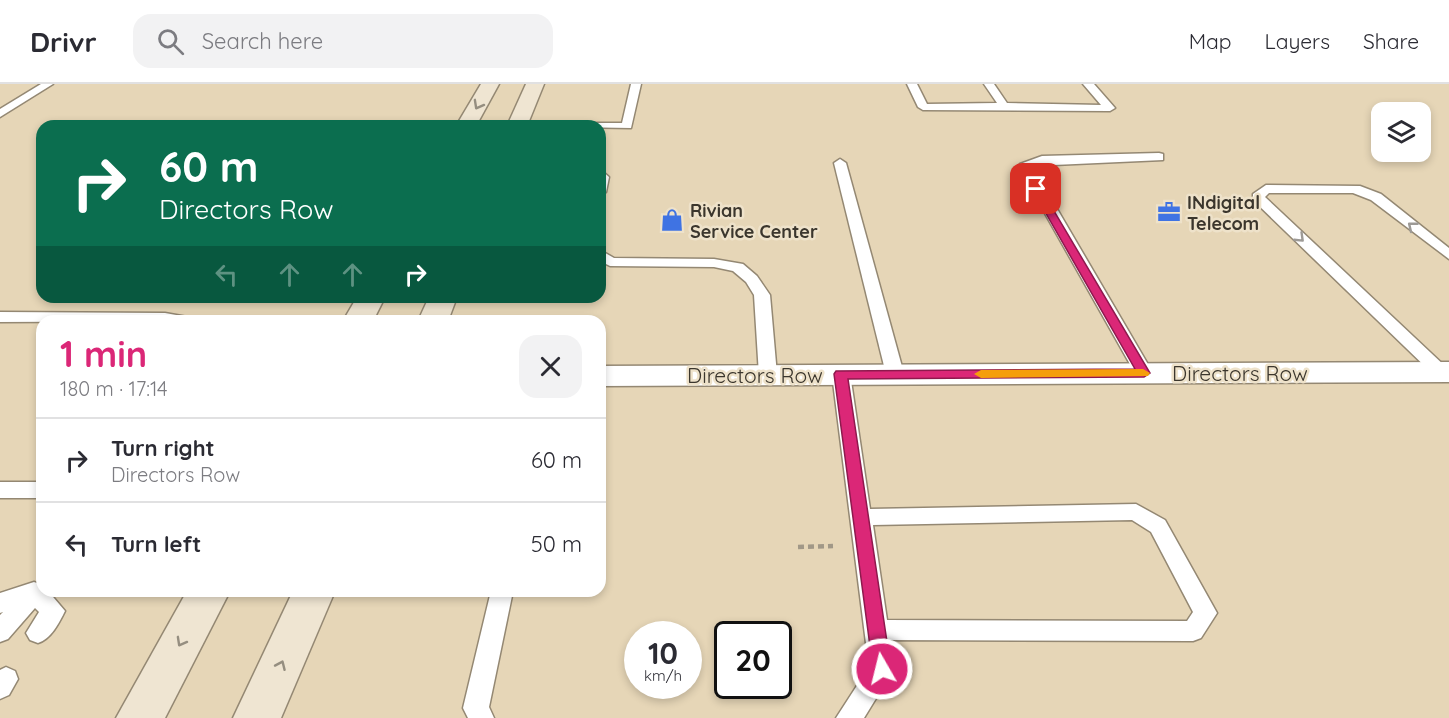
<!DOCTYPE html>
<html lang="en">
<head>
<meta charset="utf-8">
<style>
	:root { --surface:#fff; --page:#f2f2f3; --text:#2b2b33; --muted:#7c7c81; --line:#e1e1e2; --accent:#db2777 }
	body { margin:0; font-family:Quicksand,sans-serif; background:var(--page); color:var(--text); height:100vh; display:flex; flex-direction:column; font-size:22px; white-space:nowrap }
	* { box-sizing:border-box; margin:0 }
	p { font-size:20px; color:var(--muted) }
	.icon { flex:none; width:33px; height:33px; fill:none; stroke:currentColor; stroke-width:2; stroke-linecap:round; stroke-linejoin:round }
	.map { position:relative; flex:1; overflow:hidden }
	.details { position:absolute; left:36px; top:231px; width:570px; height:282px; display:flex; flex-direction:column; background:var(--surface); border-radius:18px; box-shadow:0 3px 9px #0003 }
	.details>* { flex:none }
	.hud { position:absolute; left:36px; top:36px; width:570px; height:183px; border-radius:18px; box-shadow:0 3px 9px #0003; background:#0b6e4f; color:#fff; overflow:hidden }
	.controls { position:absolute; left:1371px; top:18px; display:grid; gap:12px }
	.controls a { display:grid; place-items:center; width:60px; height:60px; border-radius:12px; background:var(--surface); box-shadow:0 3px 9px #0003; font-size:30px }
	.speed { position:absolute; left:624px; top:537px; display:flex; gap:12px; font-size:30px; font-weight:700; text-align:center }
	.speed>* { display:grid; place-content:center; width:78px; height:78px; border-radius:50%; background:var(--surface); box-shadow:0 3px 9px #0003; line-height:1 }
	.speed small { font-size:15px; font-weight:400 }
	.speed .limit { border:3px solid #111; border-radius:9px; background:#fff; color:#111 }
	.pin { position:absolute; display:grid; place-items:center; width:51px; height:51px; color:#fff; margin:-26px; border-radius:12px; box-shadow:0 3px 9px #0006 }
	.me { position:absolute; width:66px; margin:-33px; rotate:352deg; stroke-linejoin:round; filter:drop-shadow(0 0 4px #0008) }
	.turn { display:flex; align-items:center; gap:21px; height:126px; padding:0 24px; font-size:27px }
	.turn .icon { width:78px; height:78px; stroke-width:2.5 }
	.turn b { display:block; font-size:42px; line-height:51px }
	.lanes { display:flex; align-items:center; height:57px; padding:0 24px; background:#0003; justify-content:center; gap:30px; direction:ltr }
	.lanes .off { opacity:.35 }
	.round { display:grid; place-items:center; flex:none; width:63px; height:63px; border-radius:18px; background:var(--page) }
	.summary { display:flex; align-items:center; justify-content:space-between; height:102px; padding:0 24px }
	h1 { font-size:36px; font-weight:800; line-height:45px; color:var(--accent) }
	ul { padding:0; list-style:none }
	li { display:flex; align-items:center; gap:18px; height:84px; padding:0 24px; border-top:2px solid var(--line) }
	li div { flex:1 }
	li b { display:block; font-size:22px }
	li em { font-style:normal }
	header { display:flex; align-items:center; gap:36px; box-sizing:border-box; height:84px; padding:0 30px; background:var(--surface); border-bottom:2px solid var(--line) }
	header strong { font-size:28px }
	nav { display:flex; gap:33px; margin-inline-start:auto; font-size:21px }
	.search { width:420px; height:54px; background:var(--page); display:flex; align-items:center; gap:15px; box-sizing:border-box; padding:0 21px; border-radius:18px; color:var(--muted); font-size:22px }
	.map>svg:first-child { display:block }
	.built { fill:#e6d6b7; fill-rule:evenodd }
	.lines { fill:none; stroke-linecap:round; stroke-linejoin:round }
	.lane-casing { stroke:#948873; stroke-width:3 }
	.street-casing { stroke:#948873; stroke-width:3 }
	.secondary-casing { stroke:#948873; stroke-width:3 }
	.path { stroke:#a19887; stroke-width:4.5; stroke-dasharray:6 4; stroke-linecap:butt }
	.lane { fill:#fff; fill-rule:evenodd }
	.street { fill:#fff; fill-rule:evenodd }
	.secondary { fill:#efe5d2; fill-rule:evenodd }
	.oneway { stroke:#958e80 }
	.oneway2 { stroke:#9d9a96 }
	.route { fill:#db2777; stroke:#8e194d; stroke-width:1.5 }
	.slow { fill:#f59e0b }
	.labels { text-anchor:middle; dominant-baseline:central; stroke-width:5; stroke-linejoin:round; paint-order:stroke }
	.far-poi-label { font-size:18px; font-weight:bold; fill:#3b362d; stroke:#eee2ca; text-anchor:start }
	.street-label { font-size:21px; fill:#3b362d; stroke:#eee2ca }
</style>
</head>
<body>
<header>
<strong>Drivr</strong>
<div class="search"><svg class="icon" aria-label="search" viewBox="0 0 24 24"><circle cx="10" cy="10" r="6"/><path d="M15 15l6 6"/></svg>Search here</div>
<nav><a>Map</a><a>Layers</a><a>Share</a></nav>
</header>
<div class="map">
<svg width="1449" height="634" viewBox="0 0 1449 634">
	<rect width="100%" height="100%" fill="#eee2ca"/>
	<path class="built" d="M0,0h1449v634h-1449zM1382,28h38v40h-38zM42,42h558v171h-558zM42,237h558v270h-558zM638,550h50v52h-50zM728,550h50v52h-50z"/>
	<g class="lines">
		<g class="lane-casing">
			<g id="lane">
				<polygon points="41,0 53,0 0,33 0,25"/>
				<polygon points="631,0 641,0 631,44 511,42 517,39 622,39"/>
				<polygon points="907,0 917,0 927,20 997,19 984,0 994,0 1007,19 1101,21 1083,0 1094,0 1115,24 1110,27 923,26 918,23"/>
				<polygon points="1159,69 1163,70 1163,76 1032,82 1153,289 1144,295 1135,289 1021,87 1020,80 1042,72"/>
				<polygon points="840,75 846,79 904,290 895,296 886,290 834,79"/>
				<polygon points="600,85 609,93 606,108 600,112"/>
				<polygon points="1266,101 1360,102 1381,110 1449,164 1449,175 1371,116 1353,109 1269,109 1265,113 1447,284 1447,292 1435,292 1253,116 1253,110"/>
				<polygon points="600,166 614,174 714,175 743,180 757,192 770,211 777,291 774,295 762,295 759,291 754,211 746,198 733,187 714,183 610,182 600,177"/>
				<polygon points="0,228 165,229 193,234 195,237 0,238"/>
				<path d="M841,284l9,6 20,135 266,-5 29,16 52,93 -16,25 -8,3 -303,-1 4,29 -30,49h-28l33,-51 -37,-293zM1132,436l19,12 42,80 -6,9 -300,-1 -14,-95z"/>
				<rect x="0" y="398" width="42" height="16"/>
				<path d="M34,498l8,3v6h6l17,20c-6,12 -14,28 -27,32l-8,-3 -4,-7 13,-21 -4,-4 -27,31 -8,3v-27l3,-3 -3,1v-20z"/>
				<polygon points="491,507 513,507 489,623 494,634 468,634 463,624"/>
				<polygon points="6,583 15,587 18,595 9,611 0,615 0,586"/>
			</g>
		</g>
		<g class="street-casing">
			<polygon id="street" points="1449,278 1449,298 600,302 600,282"/>
		</g>
		<g class="secondary-casing">
			<g id="secondary">
				<polygon points="481,0 499,0 476,42 456,42"/>
				<polygon points="526,0 544,0 527,42 507,42"/>
				<polygon points="357,213 385,213 373,237 343,237"/>
				<polygon points="429,213 457,213 448,237 418,237"/>
				<polygon points="187,507 230,507 165,634 116,634"/>
				<polygon points="293,507 335,507 281,634 233,634"/>
			</g>
		</g>
		<polyline class="path" points="798,463 833,462"/>
		<use href="#lane" class="lane"/>
		<use href="#street" class="street"/>
		<use href="#secondary" class="secondary"/>
	</g>
	<defs><path id="oneway-chevron" d="M-2-3.5L2.5 0L-2 3.5" fill="none" stroke-width="1.6" stroke-linecap="round" stroke-linejoin="round" transform="scale(1.5)"/></defs>
	<g class="oneway">
		<use href="#oneway-chevron" transform="translate(478 21) rotate(119)"/>
		<use href="#oneway-chevron" transform="translate(181 558) rotate(119)"/>
		<use href="#oneway-chevron" transform="translate(281 581) rotate(-66)"/>
	</g>
	<g class="oneway2">
		<use href="#oneway-chevron" transform="translate(1412 142) rotate(-141)"/>
		<use href="#oneway-chevron" transform="translate(1300 154) rotate(44)"/>
	</g>
	<polygon class="route" points="1036,102 1041,105 1150,289 1144,293 848,295 891,585 889,591 882,593 876,591 873,585 834,290 836,287 1135,285 1032,105"/>
	<polygon class="slow" points="1143,285 1150,289 1148,292 981,294 974,290 981,286"/>
	<defs>
		<g id="office-bare" transform="scale(1.8)"><path d="M-6-3h4V-5.5h4V-3h4V5H-6ZM-1-4.5V-3h2v-1.5ZM-6 0V1H6V0Z" fill="#3f73e3" stroke="#eee2ca" stroke-width="2.5" paint-order="stroke"/></g>
		<g id="shop-bare" transform="scale(1.8)"><path d="M-5-2.5h2.3a2.7 3.5 0 0 1 5.4 0H5L5.5 6h-11ZM-1.5-2.5h3a1.5 2.3 0 0 0-3 0Z" fill="#3f73e3" stroke="#eee2ca" stroke-width="2.5" paint-order="stroke"/></g>
	</defs>
	<g fill-rule="evenodd">
		<use href="#office-bare" x="1169" y="128"/>
		<use href="#shop-bare" x="672" y="136"/>
	</g>
	<g class="labels">
		<g class="far-poi-label">
			<text x="1187" y="118">INdigital<tspan x="1187" dy="21">Telecom</tspan></text>
			<text x="690" y="126">Rivian<tspan x="690" dy="21">Service Center</tspan></text>
		</g>
		<g class="street-label">
			<text x="1240" y="289">Directors Row</text>
			<text x="755" y="291">Directors Row</text>
		</g>
	</g>
</svg>
<div class="controls">
<a><svg class="icon" aria-label="layers" viewBox="0 0 24 24"><path d="M12 4l9 5-9 5-9-5zM3 14l9 5 9-5"/></svg></a>
</div>
<div class="speed"><div>10<small>km/h</small></div><div class="limit">20</div></div>
<div class="pin" style="left:1036px;top:105px;background:#d93025"><svg class="icon" aria-label="arrive" viewBox="0 0 24 24"><path d="M6 21V4h12l-3 4 3 4H6"/></svg></div>
<svg class="me" style="left:882px;top:585px" viewBox="-20 -20 40 40"><circle r="17" fill="#db2777" stroke="#fff" stroke-width="3"/><path d="M0-11L8 9 0 5-8 9z" fill="#fff"/></svg>
<div class="hud">
<div class="turn"><svg class="icon" aria-label="right" viewBox="0 0 24 24"><path d="M7 20v-9h11M14 6l5 5-5 5"/></svg><div><b>60 m</b>Directors Row</div></div>
<div class="lanes"><svg class="icon off" aria-label="left" viewBox="0 0 24 24"><path d="M17 20v-9H6M10 6l-5 5 5 5"/></svg><svg class="icon off" aria-label="ahead" viewBox="0 0 24 24"><path d="M12 20V5M6 11l6-6 6 6"/></svg><svg class="icon off" aria-label="ahead" viewBox="0 0 24 24"><path d="M12 20V5M6 11l6-6 6 6"/></svg><svg class="icon" aria-label="right" viewBox="0 0 24 24"><path d="M7 20v-9h11M14 6l5 5-5 5"/></svg></div>
</div>
<section class="details">
<div class="summary"><div><h1>1 min</h1><p>180 m · 17:14</p></div><a class="round"><svg class="icon" aria-label="close" viewBox="0 0 24 24"><path d="M6 6l12 12M18 6L6 18"/></svg></a></div>
<ul>
<li><svg class="icon" aria-label="right" viewBox="0 0 24 24"><path d="M7 20v-9h11M14 6l5 5-5 5"/></svg><div><b>Turn right</b><p>Directors Row</p></div><em>60 m</em></li>
<li><svg class="icon" aria-label="left" viewBox="0 0 24 24"><path d="M17 20v-9H6M10 6l-5 5 5 5"/></svg><div><b>Turn left</b></div><em>50 m</em></li>
</ul>
</section>
</div>
</body>
</html>
